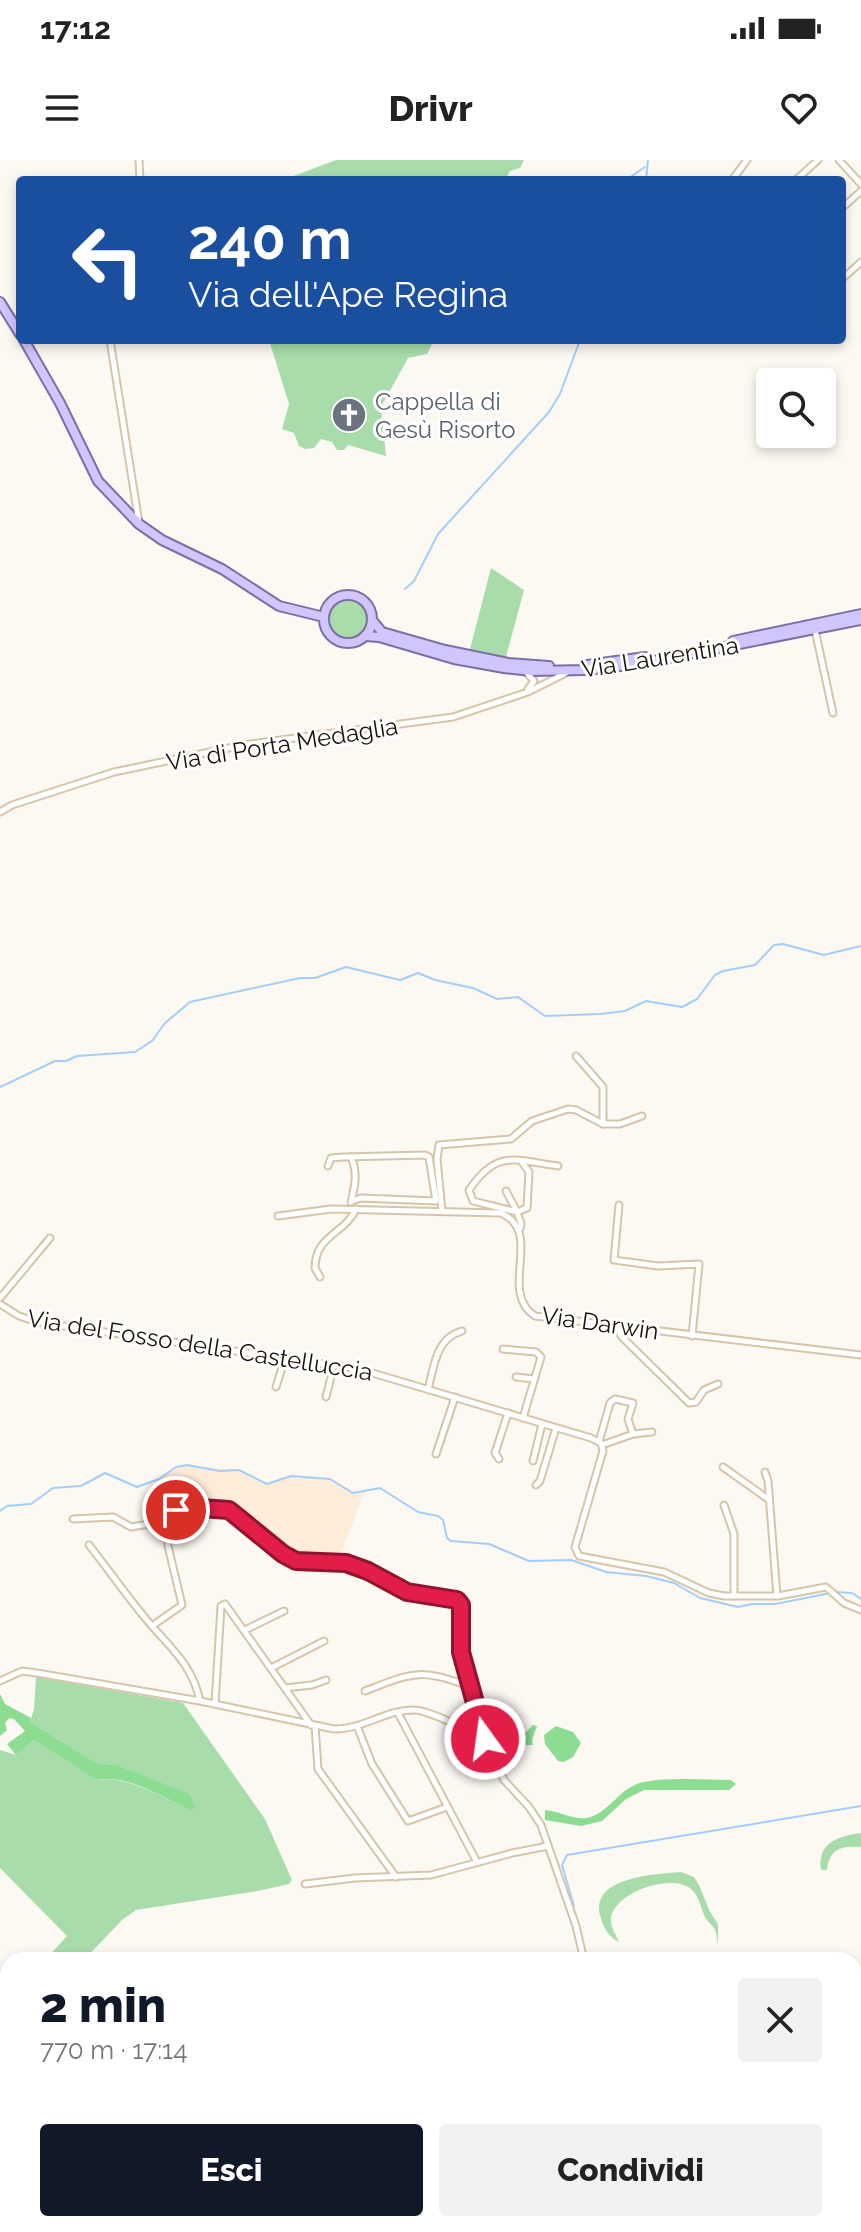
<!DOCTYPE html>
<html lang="it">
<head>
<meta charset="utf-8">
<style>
	:root { --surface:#fff; --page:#f2f2f2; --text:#222; --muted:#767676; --accent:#111827 }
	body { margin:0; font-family:Raleway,sans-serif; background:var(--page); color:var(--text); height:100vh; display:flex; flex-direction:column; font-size:30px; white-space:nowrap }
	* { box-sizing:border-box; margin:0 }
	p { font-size:26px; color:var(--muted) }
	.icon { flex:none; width:44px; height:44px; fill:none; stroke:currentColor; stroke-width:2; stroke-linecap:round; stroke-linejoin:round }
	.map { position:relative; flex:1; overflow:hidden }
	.details { position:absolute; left:0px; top:1792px; width:862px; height:280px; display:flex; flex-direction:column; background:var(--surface); border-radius:24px 24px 0 0; box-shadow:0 4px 12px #0003 }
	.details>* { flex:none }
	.guide { position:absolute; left:16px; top:16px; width:830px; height:168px; border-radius:8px; box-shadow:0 4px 12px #0003; background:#1a4fa0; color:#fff; overflow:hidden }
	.buttons { position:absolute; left:756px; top:208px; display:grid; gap:16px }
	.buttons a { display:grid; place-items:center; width:80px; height:80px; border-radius:8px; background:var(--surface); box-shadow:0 4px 12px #0003; font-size:40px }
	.pin { position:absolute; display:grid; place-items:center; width:68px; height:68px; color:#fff; margin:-34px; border:4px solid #fff; border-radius:50%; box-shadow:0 2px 8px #0007 }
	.me { position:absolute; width:88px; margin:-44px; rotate:346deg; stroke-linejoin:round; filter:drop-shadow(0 0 6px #0008) }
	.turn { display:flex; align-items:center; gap:28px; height:168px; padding:0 40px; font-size:36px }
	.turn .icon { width:104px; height:104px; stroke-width:2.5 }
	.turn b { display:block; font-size:56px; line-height:68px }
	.round { display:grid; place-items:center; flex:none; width:84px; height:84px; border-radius:8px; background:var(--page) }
	.head { display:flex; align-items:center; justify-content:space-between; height:136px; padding:0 40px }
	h1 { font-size:48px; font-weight:800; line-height:60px; color:var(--accent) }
	.action { display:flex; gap:16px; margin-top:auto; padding:16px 40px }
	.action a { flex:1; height:92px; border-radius:8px; background:var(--accent); color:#fff; font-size:32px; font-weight:800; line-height:92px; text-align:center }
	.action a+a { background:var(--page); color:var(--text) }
	.status { display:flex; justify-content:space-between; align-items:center; height:56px; padding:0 40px; background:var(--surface); direction:ltr }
	.status svg { height:22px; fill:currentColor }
	header { display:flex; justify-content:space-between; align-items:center; height:104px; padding:0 40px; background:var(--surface); font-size:36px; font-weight:800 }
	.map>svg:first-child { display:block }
	.industrial { fill:#feecdb }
	.green { fill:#a8ddab }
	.forest { fill:#8cdc92 }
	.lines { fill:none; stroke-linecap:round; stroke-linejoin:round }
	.stream { stroke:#a3cefa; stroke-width:2 }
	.minor-casing { stroke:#d5c5a9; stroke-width:9 }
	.major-casing { stroke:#7d6fa6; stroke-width:12 }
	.minor { stroke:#fff; stroke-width:5 }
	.major { stroke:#d1c6fc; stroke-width:8 }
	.route-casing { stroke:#92132f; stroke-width:20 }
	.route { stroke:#e11d48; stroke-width:14 }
	.labels { text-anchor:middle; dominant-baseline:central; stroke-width:6; stroke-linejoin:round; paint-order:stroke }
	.worship-label { font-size:24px; fill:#5b616d; stroke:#fff; text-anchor:start }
	.street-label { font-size:24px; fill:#1a140a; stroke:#fff }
</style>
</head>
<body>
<div class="status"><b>17:12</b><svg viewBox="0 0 49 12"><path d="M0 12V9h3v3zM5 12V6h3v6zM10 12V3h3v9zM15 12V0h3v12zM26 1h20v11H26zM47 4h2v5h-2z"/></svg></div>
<header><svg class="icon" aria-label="menu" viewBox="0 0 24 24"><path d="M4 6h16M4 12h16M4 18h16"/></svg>Drivr<svg class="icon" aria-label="heart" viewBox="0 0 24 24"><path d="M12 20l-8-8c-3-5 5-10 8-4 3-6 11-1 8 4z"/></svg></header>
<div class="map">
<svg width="861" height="2072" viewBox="0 0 861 2072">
	<rect width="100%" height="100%" fill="#fcf9f3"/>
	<polygon class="industrial" points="184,1305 239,1310 269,1324 291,1316 330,1319 353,1333 364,1332 338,1402 307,1403 283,1394 232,1352 197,1347 174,1352 167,1364 154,1321"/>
	<g class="green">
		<polygon points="336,0 524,0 520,8 510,11 505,20 283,20"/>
		<polygon points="269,180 434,180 427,194 408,198 381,247 386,296 348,285 344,290 337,290 332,282 321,279 314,288 305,289 299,286 294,273 282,269 289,244"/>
		<polygon points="491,408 524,430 506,497 470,489"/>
		<circle cx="348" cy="459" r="21"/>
		<path d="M36,1517l147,26 82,116 27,61 -3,4 -31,7 -122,19 -14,10 -38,40h-39l22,-24 -67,-68v-118l16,5 18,-15 62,40c32,-5 65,17 94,30l-74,-45 -19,-2 -67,-41 4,-13z"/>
		<path d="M861,1673v14c-21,-1 -31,2 -34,23h-6c-4,-27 17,-34 40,-37z"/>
		<path d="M681,1712l13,5 5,8 11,27 8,12v20c-1,-3 -1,-7 -2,-11 -1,-7 -8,-10 -11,-16 -5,-10 -5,-20 -14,-28 -20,-16 -76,3 -80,29 -1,8 5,17 8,24 -10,-5 -15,-13 -18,-24 -14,-41 55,-44 80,-46z"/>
	</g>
	<g class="forest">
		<path d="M0,1534l5,10 26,14 -1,4 67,41 19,2 73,29 6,12 -5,4c-29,-13 -62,-36 -94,-30l-62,-40 -18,15 -9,-11 18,-13 -11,-12 -5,-1 -4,5 2,7 -7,6z"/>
		<polygon points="496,1546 502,1550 496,1570 502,1576 525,1573 533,1565 537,1566 532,1580 533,1585 497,1586 493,1583 489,1567 489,1553"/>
		<polygon points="556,1566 573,1572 581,1583 573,1597 564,1602 558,1601 545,1584 544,1575"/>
		<path d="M731,1620l5,4 -7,6h-85l-18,9 -24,22 -21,5 -36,-6v-10c15,1 27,10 42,8 23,-5 33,-32 57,-36 27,-5 59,-2 87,-2z"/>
	</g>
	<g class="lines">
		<g class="stream">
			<polyline points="626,20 645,7"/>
			<polyline points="646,20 648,0"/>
			<polyline points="405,429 414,421 438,374 549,252 560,234 580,180"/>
			<polyline points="0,927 55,901 66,901 77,896 135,892 152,881 165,863 190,842 300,818 315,818 346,807 400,820 418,813 435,820 473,828 497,839 518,837 545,856 600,854 625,851 646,841 682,847 697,839 715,815 723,811 755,805 774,785 783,784 824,795 861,786"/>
			<polyline points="0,1351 7,1346 31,1344 53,1328 81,1326 105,1313 137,1327 159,1319 176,1307 187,1305 220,1311 239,1310 267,1324 291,1316 330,1319 353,1333 380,1328 418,1352 438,1356 443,1360 447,1378 451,1381 489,1384 529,1401 571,1400 606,1412 646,1416 674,1423 700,1438 738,1447 752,1444 775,1444 836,1432 852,1433 861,1439"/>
			<polyline points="574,1746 562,1705 567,1695 861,1646"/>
		</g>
		<g class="minor-casing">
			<g id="minor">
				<polyline points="139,0 140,20"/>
				<polyline points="839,0 861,24"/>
				<polyline points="732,20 747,0"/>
				<polyline points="796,20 818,0"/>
				<polyline points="842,48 861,31"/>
				<polyline points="842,119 861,102"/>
				<polyline points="110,180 139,363"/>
				<polyline points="815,470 833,553"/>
				<polyline points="527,513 534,521 528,529"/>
				<polyline points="0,652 12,645 114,612 243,585 453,557 528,532 566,513"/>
				<polyline points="576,896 603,927 603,964"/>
				<path d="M351,997c7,15 4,29 0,45"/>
				<polyline points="328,1006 331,998 343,997 425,995 429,997 436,1041 361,1038 352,1041"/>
				<polyline points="506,1031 517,1052 527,1048 529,1012 522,1002"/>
				<polyline points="619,1045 614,1100 658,1106 699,1104 692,1176"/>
				<polyline points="442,1051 437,999 439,985 511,979 532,961 568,949 576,950 603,964 620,964 642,956"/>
				<path d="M278,1056l53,-7 170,4c44,20 -4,78 34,103l326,39"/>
				<path d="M520,1069l1,-6 -4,-11 -44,-11 -4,-11c28,-41 45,-30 89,-24"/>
				<path d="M320,1117l-5,-9c0,-33 30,-34 41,-59"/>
				<polyline points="0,1138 50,1078"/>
				<polyline points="0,1144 19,1156 37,1162 359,1209 591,1278 601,1283 603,1291 575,1387 579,1396 664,1412 709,1433 724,1436 778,1436 826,1427 844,1443 861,1450"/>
				<polyline points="618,1167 621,1176 689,1243 696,1242 704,1230 718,1224"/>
				<polyline points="503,1189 536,1192 541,1197 523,1258"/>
				<polyline points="516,1217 534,1219"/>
				<polyline points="276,1227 285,1198"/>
				<path d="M428,1230c6,-24 8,-52 34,-59"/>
				<polyline points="326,1237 334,1205"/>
				<polyline points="599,1282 610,1243 615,1239 633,1243 628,1259 633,1274"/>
				<polyline points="602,1285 633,1274 652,1272"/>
				<polyline points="436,1294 455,1237"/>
				<polyline points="499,1299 495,1293 508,1253"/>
				<polyline points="533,1301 542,1264"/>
				<polyline points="723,1307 768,1339"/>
				<polyline points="765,1312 768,1321 777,1436"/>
				<polyline points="536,1325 540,1321 556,1268"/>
				<polyline points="724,1345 734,1374 734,1436"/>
				<polyline points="73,1359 113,1357 131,1367 167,1361"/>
				<path d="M89,1385c19,24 37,50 57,74 23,28 46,44 54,82"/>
				<polyline points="152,1466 182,1445 168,1386 167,1364 174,1352 187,1347 232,1352 283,1394 299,1402 346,1403 368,1411 403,1431 458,1440 461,1445 461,1492 485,1579 504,1620 529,1647 541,1665 576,1766 584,1800"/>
				<polyline points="245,1470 284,1451"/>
				<polyline points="271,1508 324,1481"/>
				<path d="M0,1521l22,-10 15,2 163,28 134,28c28,1 53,-20 80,-19 16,0 54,21 70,28"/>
				<polyline points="285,1528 312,1525 326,1520"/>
				<path d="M365,1531c49,-19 55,-23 106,-4"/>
				<polyline points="215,1544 221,1446 225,1444 311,1565"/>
				<polyline points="398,1553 477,1702"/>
				<polyline points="315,1566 318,1609 396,1717"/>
				<polyline points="357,1566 372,1604 408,1661 447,1647"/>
				<polyline points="305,1724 355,1718 431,1715 512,1693 548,1686"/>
				<polyline points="854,1897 856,1905"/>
				<polyline points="854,1972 861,1972"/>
				<polyline points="854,2021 861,2040"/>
				<polyline points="625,2064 627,2072"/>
				<polyline points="679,2064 680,2072"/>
				<polyline points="532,2072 533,2064"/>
			</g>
		</g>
		<g class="major-casing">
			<g id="major">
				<polyline points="0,142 20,174"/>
				<polyline points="24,180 60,243 98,321 139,364 162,380 222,409 279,446 324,457"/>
				<circle cx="348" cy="459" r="24"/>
				<polyline points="372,460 382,472 445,490 508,503 549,506"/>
				<polyline points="365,476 379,477 454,499 504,508 532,511 586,510 638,504 861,460"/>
				<polyline points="733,481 861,454"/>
				<polyline points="587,505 645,497"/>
			</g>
		</g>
		<use href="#minor" class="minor"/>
		<use href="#major" class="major"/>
	</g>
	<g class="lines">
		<g class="route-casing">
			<polyline id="route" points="176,1350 187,1347 229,1350 283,1394 296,1401 346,1403 368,1411 407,1432 457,1440 461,1445 461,1492 485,1579"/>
		</g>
		<use href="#route" class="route"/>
	</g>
	<defs>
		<g id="church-disc" transform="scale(1.8)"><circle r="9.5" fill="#6b7280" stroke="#fff"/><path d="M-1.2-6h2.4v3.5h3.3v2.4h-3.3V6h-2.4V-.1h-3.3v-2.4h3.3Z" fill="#fff"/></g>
	</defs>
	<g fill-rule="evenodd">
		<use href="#church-disc" x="349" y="255"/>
	</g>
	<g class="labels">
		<g class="worship-label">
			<text x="375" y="241">Cappella di<tspan x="375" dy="28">Gesù Risorto</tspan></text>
		</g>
		<g class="street-label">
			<text transform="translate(660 497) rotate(-9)">Via Laurentina</text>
			<text transform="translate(282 584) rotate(-9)">Via di Porta Medaglia</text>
			<text transform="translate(600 1163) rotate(8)">Via Darwin</text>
			<text transform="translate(200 1185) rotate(9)">Via del Fosso della Castelluccia</text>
		</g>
	</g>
</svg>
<div class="buttons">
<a><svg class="icon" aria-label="search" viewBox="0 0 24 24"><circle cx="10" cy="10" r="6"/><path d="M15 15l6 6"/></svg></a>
</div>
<div class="pin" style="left:176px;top:1350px;background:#d93025"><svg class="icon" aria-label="arrive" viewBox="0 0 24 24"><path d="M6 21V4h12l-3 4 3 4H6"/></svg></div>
<svg class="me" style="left:485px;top:1579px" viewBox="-20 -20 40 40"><circle r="17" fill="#e11d48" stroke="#fff" stroke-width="3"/><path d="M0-11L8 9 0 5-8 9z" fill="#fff"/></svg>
<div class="guide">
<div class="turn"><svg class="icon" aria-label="left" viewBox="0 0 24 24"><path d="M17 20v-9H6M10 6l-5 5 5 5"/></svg><div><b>240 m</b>Via dell'Ape Regina</div></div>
</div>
<section class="details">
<div class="head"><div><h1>2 min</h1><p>770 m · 17:14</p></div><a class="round"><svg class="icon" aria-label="close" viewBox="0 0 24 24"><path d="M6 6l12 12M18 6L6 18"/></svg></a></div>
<div class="action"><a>Esci</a><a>Condividi</a></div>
</section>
</div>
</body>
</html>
